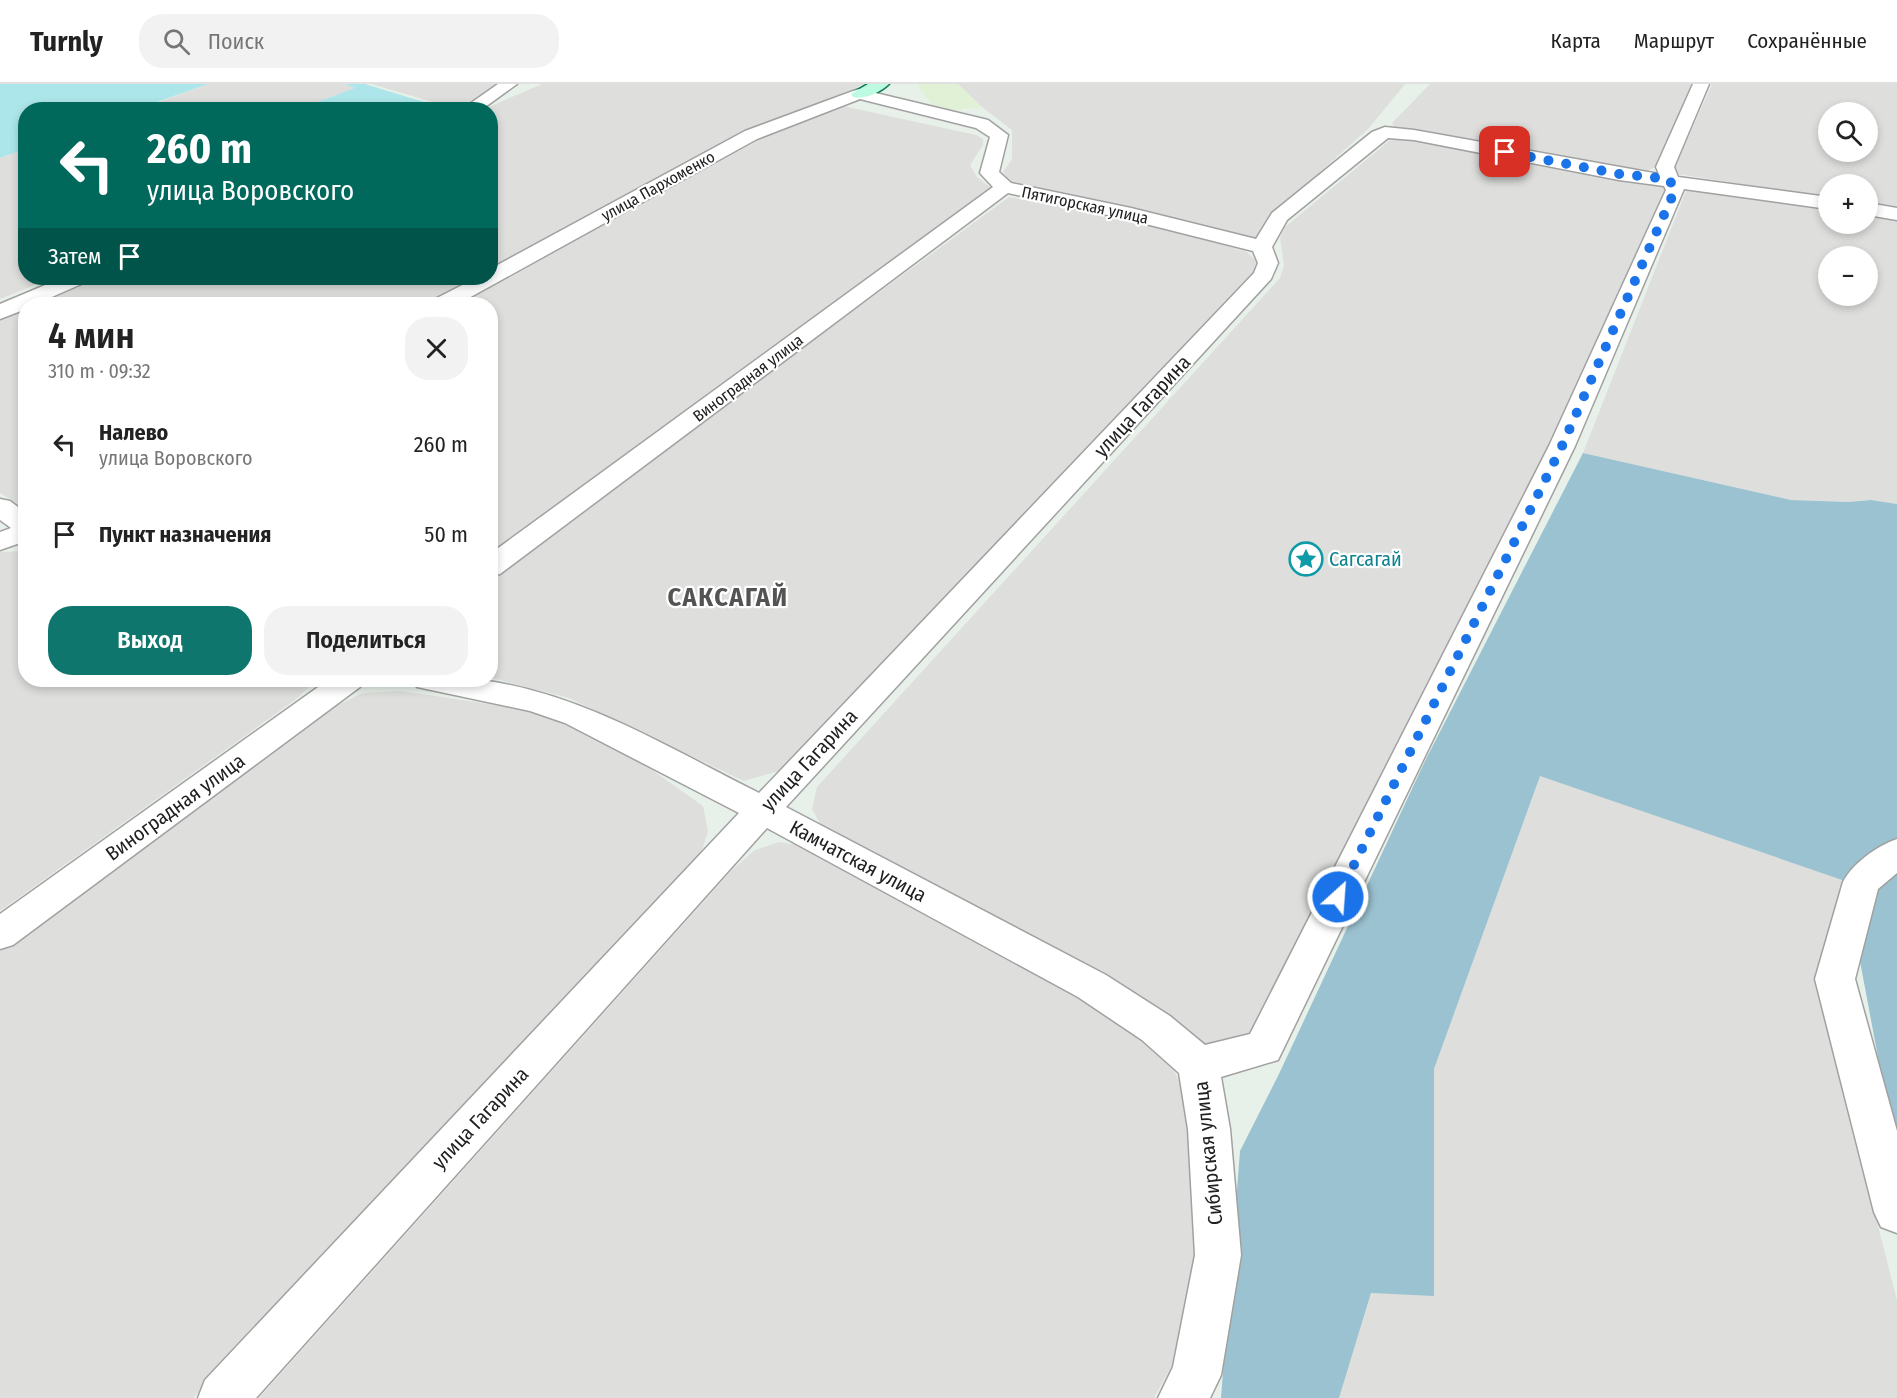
<!DOCTYPE html>
<html lang="ru">
<head>
<meta charset="utf-8">
<style>
	:root { --surface:#fff; --page:#f2f2f2; --text:#222; --muted:#767676; --line:#e0e0e0; --accent:#0f766e }
	body { margin:0; font-family:"Fira Sans Condensed",sans-serif; background:var(--page); color:var(--text); height:100vh; display:flex; flex-direction:column; font-size:22px; white-space:nowrap }
	* { box-sizing:border-box; margin:0 }
	p { font-size:20px; color:var(--muted) }
	.icon { flex:none; width:33px; height:33px; fill:none; stroke:currentColor; stroke-width:2; stroke-linecap:round; stroke-linejoin:round }
	.map { position:relative; flex:1; overflow:hidden }
	.side { position:absolute; left:18px; top:213px; width:480px; height:390px; display:flex; flex-direction:column; background:var(--surface); border-radius:24px; box-shadow:0 3px 9px #0003 }
	.side>* { flex:none }
	.top-card { position:absolute; left:18px; top:18px; width:480px; height:183px; border-radius:24px; box-shadow:0 3px 9px #0003; background:#00695c; color:#fff; overflow:hidden }
	.tools { position:absolute; left:1818px; top:18px; display:grid; gap:12px }
	.tools a { display:grid; place-items:center; width:60px; height:60px; border-radius:50%; background:var(--surface); box-shadow:0 3px 9px #0003; font-size:30px }
	.pin { position:absolute; display:grid; place-items:center; width:51px; height:51px; color:#fff; margin:-26px; border-radius:12px; box-shadow:0 3px 9px #0006 }
	.me { position:absolute; width:66px; margin:-33px; rotate:26deg; stroke-linejoin:round; filter:drop-shadow(0 0 4px #0008) }
	.turn { display:flex; align-items:center; gap:21px; height:126px; padding:0 30px; font-size:27px }
	.turn .icon { width:78px; height:78px; stroke-width:2.5 }
	.turn b { display:block; font-size:42px; line-height:51px }
	.then { display:flex; align-items:center; height:57px; padding:0 30px; background:#0003; gap:12px; font-size:22px }
	.round { display:grid; place-items:center; flex:none; width:63px; height:63px; border-radius:24px; background:var(--page) }
	.summary { display:flex; align-items:center; justify-content:space-between; height:102px; padding:0 30px }
	h1 { font-size:36px; font-weight:600; line-height:45px }
	.primary-button { display:flex; gap:12px; margin-top:auto; padding:12px 30px }
	.primary-button a { flex:1; height:69px; border-radius:24px; background:var(--accent); color:#fff; font-size:24px; font-weight:600; line-height:69px; text-align:center }
	.primary-button a+a { background:var(--page); color:var(--text) }
	ul { padding:0; list-style:none }
	li { display:flex; align-items:center; gap:18px; height:90px; padding:0 30px }
	li div { flex:1 }
	li b { display:block; font-size:22px }
	li em { font-style:normal }
	header { display:flex; align-items:center; gap:36px; box-sizing:border-box; height:84px; padding:0 30px; background:var(--surface); border-bottom:2px solid var(--line) }
	header strong { font-size:28px }
	nav { display:flex; gap:33px; margin-inline-start:auto; font-size:21px }
	.search { width:420px; height:54px; background:var(--page); display:flex; align-items:center; gap:15px; box-sizing:border-box; padding:0 21px; border-radius:24px; color:var(--muted); font-size:22px }
	.map>svg:first-child { display:block }
	.residential { fill:#dededd; fill-rule:evenodd }
	.commercial { fill:#e1f1d6 }
	.grass { fill:#ade6ea }
	.forest { fill:#9bc2d0 }
	.lines { fill:none; stroke-linecap:round; stroke-linejoin:round }
	.street-casing { stroke:#a1a1a1; stroke-width:3 }
	.secondary-casing { stroke:#057a53; stroke-width:3 }
	.street { fill:#fff; fill-rule:evenodd }
	.secondary { fill:#bcfae1; fill-rule:evenodd }
	.route { stroke:#1a73e8; stroke-width:10; stroke-dasharray:0 18 }
	.labels { text-anchor:middle; dominant-baseline:central; stroke-width:4.5; stroke-linejoin:round; paint-order:stroke }
	.far-street-label { font-size:16px; fill:#202020; stroke:#fff }
	.street-label { font-size:20px; fill:#202020; stroke:#fff }
	.culture-label { font-size:20px; fill:#0d838f; stroke:#fff; text-anchor:start }
	.district-label { font-size:26px; font-weight:bold; letter-spacing:1.5px; fill:#535353; stroke:#fff }
</style>
</head>
<body>
<header>
<strong>Turnly</strong>
<div class="search"><svg class="icon" aria-label="search" viewBox="0 0 24 24"><circle cx="10" cy="10" r="6"/><path d="M15 15l6 6"/></svg>Поиск</div>
<nav><a>Карта</a><a>Маршрут</a><a>Сохранённые</a></nav>
</header>
<div class="map">
<svg width="1897" height="1314" viewBox="0 0 1897 1314">
	<rect width="100%" height="100%" fill="#e7f1e9"/>
	<g class="residential">
		<polygon points="208,0 345,0 356,4 299,25 137,26"/>
		<polygon points="371,0 500,0 457,25"/>
		<polygon points="542,0 865,0 740,50 491,185 490,26 482,26"/>
		<polygon points="958,0 1405,0 1369,44 1272,131 1255,155 1009,99 1003,88 1012,75 1012,46 982,23"/>
		<polygon points="1430,0 1691,0 1656,83 1646,87 1630,88 1406,47 1395,43 1392,39"/>
		<path d="M1712,0h185v125l-29,-5v-20h-40v14l-150,-24 -3,-6zM1828,28h40v40h-40z"/>
		<polygon points="843,22 976,51 983,55 983,61 970,81 977,93 991,104 491,475 490,220 461,220 761,55"/>
		<polygon points="1405,53 1659,101 1666,105 1551,358 1261,942 1236,960 1212,968 1110,894 821,741 812,725 817,703 1280,194 1284,181 1280,154 1285,143 1389,57"/>
		<polygon points="25,65 26,194 52,194 0,215 0,74"/>
		<path d="M1700,104l128,20v16h40v-10l29,5v285l-26,-4 -23,2 -57,-2 -208,-47 103,-262zM1828,172h40v40h-40z"/>
		<polygon points="1009,113 1126,134 1247,168 1256,177 1255,188 779,687 744,697 569,614 491,594 490,494"/>
		<polygon points="90,194 476,194 426,220 27,220"/>
		<polygon points="25,221 25,423 23,423 0,409 0,232"/>
		<polygon points="22,467 26,468 26,596 307,596 310,602 295,616 0,827 0,468"/>
		<polygon points="401,607 496,621 556,634 638,676 703,722 708,747 700,773 193,1314 0,1314 0,866 330,625 362,609"/>
		<polygon points="1540,691 1845,797 1822,874 1824,932 1897,1216 1897,1314 1339,1314 1371,1209 1434,1211 1434,985"/>
		<polygon points="779,758 811,763 1080,910 1133,944 1173,983 1193,1034 1196,1163 1177,1272 1154,1314 259,1314 733,785 755,766"/>
	</g>
	<polygon class="commercial" points="917,0 958,0 982,23 948,27 933,23"/>
	<g class="grass">
		<polygon points="0,0 208,0 137,25 26,26 25,65 0,74"/>
		<polygon points="345,0 365,0 447,25 299,25 355,4"/>
	</g>
	<polygon class="forest" points="1583,369 1791,416 1848,418 1871,416 1897,420 1897,1046 1883,1000 1845,797 1540,692 1434,985 1434,1212 1371,1209 1339,1314 1221,1314 1240,1067 1279,990 1425,677"/>
	<g class="lines">
		<g class="street-casing">
			<g id="street">
				<polygon points="498,0 517,0 481,26 461,26"/>
				<path d="M1693,0h16l-35,83 4,10 150,20v12l-144,-20 -109,257 -297,614 -57,17 9,52 11,126 -20,120 -11,23h-52l15,-31 22,-112 -7,-126 -9,-56 -37,-33 -64,-43 -311,-169 -511,570h-58l7,-18 534,-567 -174,-90 -35,-12 -113,-24 -4,-7c22,0 46,-3 68,0 100,13 188,68 278,113l495,-520 4,-10 -5,-12 -123,-31 -122,-27 -508,381 -10,2v-22l503,-367 -13,-14 10,-36 -14,-9 -116,-29 -103,40 -299,165h-26l3,-5 41,-21h14v-9l255,-138 108,-40 6,-2 129,31 20,15 -9,37 12,11 120,25 125,31 16,-26 100,-81 13,-5 29,3 245,44 -3,-7zM1388,54l26,2 205,40 45,6 2,4 -117,256 -299,588 -45,11 -35,-29 -64,-41 -320,-168 485,-528 7,-16 -6,-16 15,-27z"/>
				<polygon points="1868,119 1897,124 1897,136 1868,131"/>
				<polygon points="62,194 90,194 86,198 36,220 26,220 26,225 0,235 0,220"/>
				<polygon points="0,415 10,417 26,429 26,457 0,466 0,448 11,444 0,436"/>
				<polygon points="328,596 365,596 360,603 13,861 0,865 0,830"/>
				<path d="M1897,755v34l-19,16 -23,90 42,152v102l-16,-6 -7,-15 -59,-233 28,-97c10,-19 34,-36 54,-43z"/>
			</g>
		</g>
		<g class="secondary-casing">
			<path id="secondary" d="M868,0h21c-8,8 -25,16 -36,13l-2,-3z"/>
		</g>
		<use href="#street" class="street"/>
		<use href="#secondary" class="secondary"/>
	</g>
	<g class="lines">
		<polyline class="route" points="1338,813 1562,362 1675,106 1669,95 1619,90 1505,68"/>
	</g>
	<defs>
		<g id="sight-ring" transform="scale(1.725)"><circle r="9.5" fill="#fff" stroke="#0f9aa8" stroke-width="1.5"/><path d="M0-6L1.8-2.2L6-1.7L2.9 1.2L3.7 5.4L0 3.3L-3.7 5.4L-2.9 1.2L-6-1.7L-1.8-2.2Z" fill="#0f9aa8"/></g>
	</defs>
	<g fill-rule="evenodd">
		<use href="#sight-ring" x="1306" y="475"/>
	</g>
	<g class="labels">
		<g class="far-street-label">
			<text transform="translate(658 102) rotate(-29)">улица Пархоменко</text>
			<text transform="translate(1085 121) rotate(12)">Пятигорская улица</text>
			<text transform="translate(748 294) rotate(-37)">Виноградная улица</text>
		</g>
		<g class="street-label">
			<text transform="translate(1142 322) rotate(-47)">улица Гагарина</text>
			<text transform="translate(809 676) rotate(-47)">улица Гагарина</text>
			<text transform="translate(175 723) rotate(-36)">Виноградная улица</text>
			<text transform="translate(858 777) rotate(28)">Камчатская улица</text>
			<text transform="translate(480 1034) rotate(-47)">улица Гагарина</text>
			<text transform="translate(1208 1069) rotate(-96)">Сибирская улица</text>
		</g>
		<g class="culture-label">
			<text x="1329" y="475">Сагсагай</text>
		</g>
		<g class="district-label">
			<text x="728" y="513">САКСАГАЙ</text>
		</g>
	</g>
</svg>
<div class="tools">
<a><svg class="icon" aria-label="search" viewBox="0 0 24 24"><circle cx="10" cy="10" r="6"/><path d="M15 15l6 6"/></svg></a>
<a>+</a>
<a>−</a>
</div>
<div class="pin" style="left:1505px;top:68px;background:#d93025"><svg class="icon" aria-label="arrive" viewBox="0 0 24 24"><path d="M6 21V4h12l-3 4 3 4H6"/></svg></div>
<svg class="me" style="left:1338px;top:813px" viewBox="-20 -20 40 40"><circle r="17" fill="#1a73e8" stroke="#fff" stroke-width="3"/><path d="M0-11L8 9 0 5-8 9z" fill="#fff"/></svg>
<div class="top-card">
<div class="turn"><svg class="icon" aria-label="left" viewBox="0 0 24 24"><path d="M17 20v-9H6M10 6l-5 5 5 5"/></svg><div><b>260 m</b>улица Воровского</div></div>
<div class="then">Затем<svg class="icon" aria-label="arrive" viewBox="0 0 24 24"><path d="M6 21V4h12l-3 4 3 4H6"/></svg></div>
</div>
<section class="side">
<div class="summary"><div><h1>4 мин</h1><p>310 m · 09:32</p></div><a class="round"><svg class="icon" aria-label="close" viewBox="0 0 24 24"><path d="M6 6l12 12M18 6L6 18"/></svg></a></div>
<ul>
<li><svg class="icon" aria-label="left" viewBox="0 0 24 24"><path d="M17 20v-9H6M10 6l-5 5 5 5"/></svg><div><b>Налево</b><p>улица Воровского</p></div><em>260 m</em></li>
<li><svg class="icon" aria-label="arrive" viewBox="0 0 24 24"><path d="M6 21V4h12l-3 4 3 4H6"/></svg><div><b>Пункт назначения</b></div><em>50 m</em></li>
</ul>
<div class="primary-button"><a>Выход</a><a>Поделиться</a></div>
</section>
</div>
</body>
</html>
